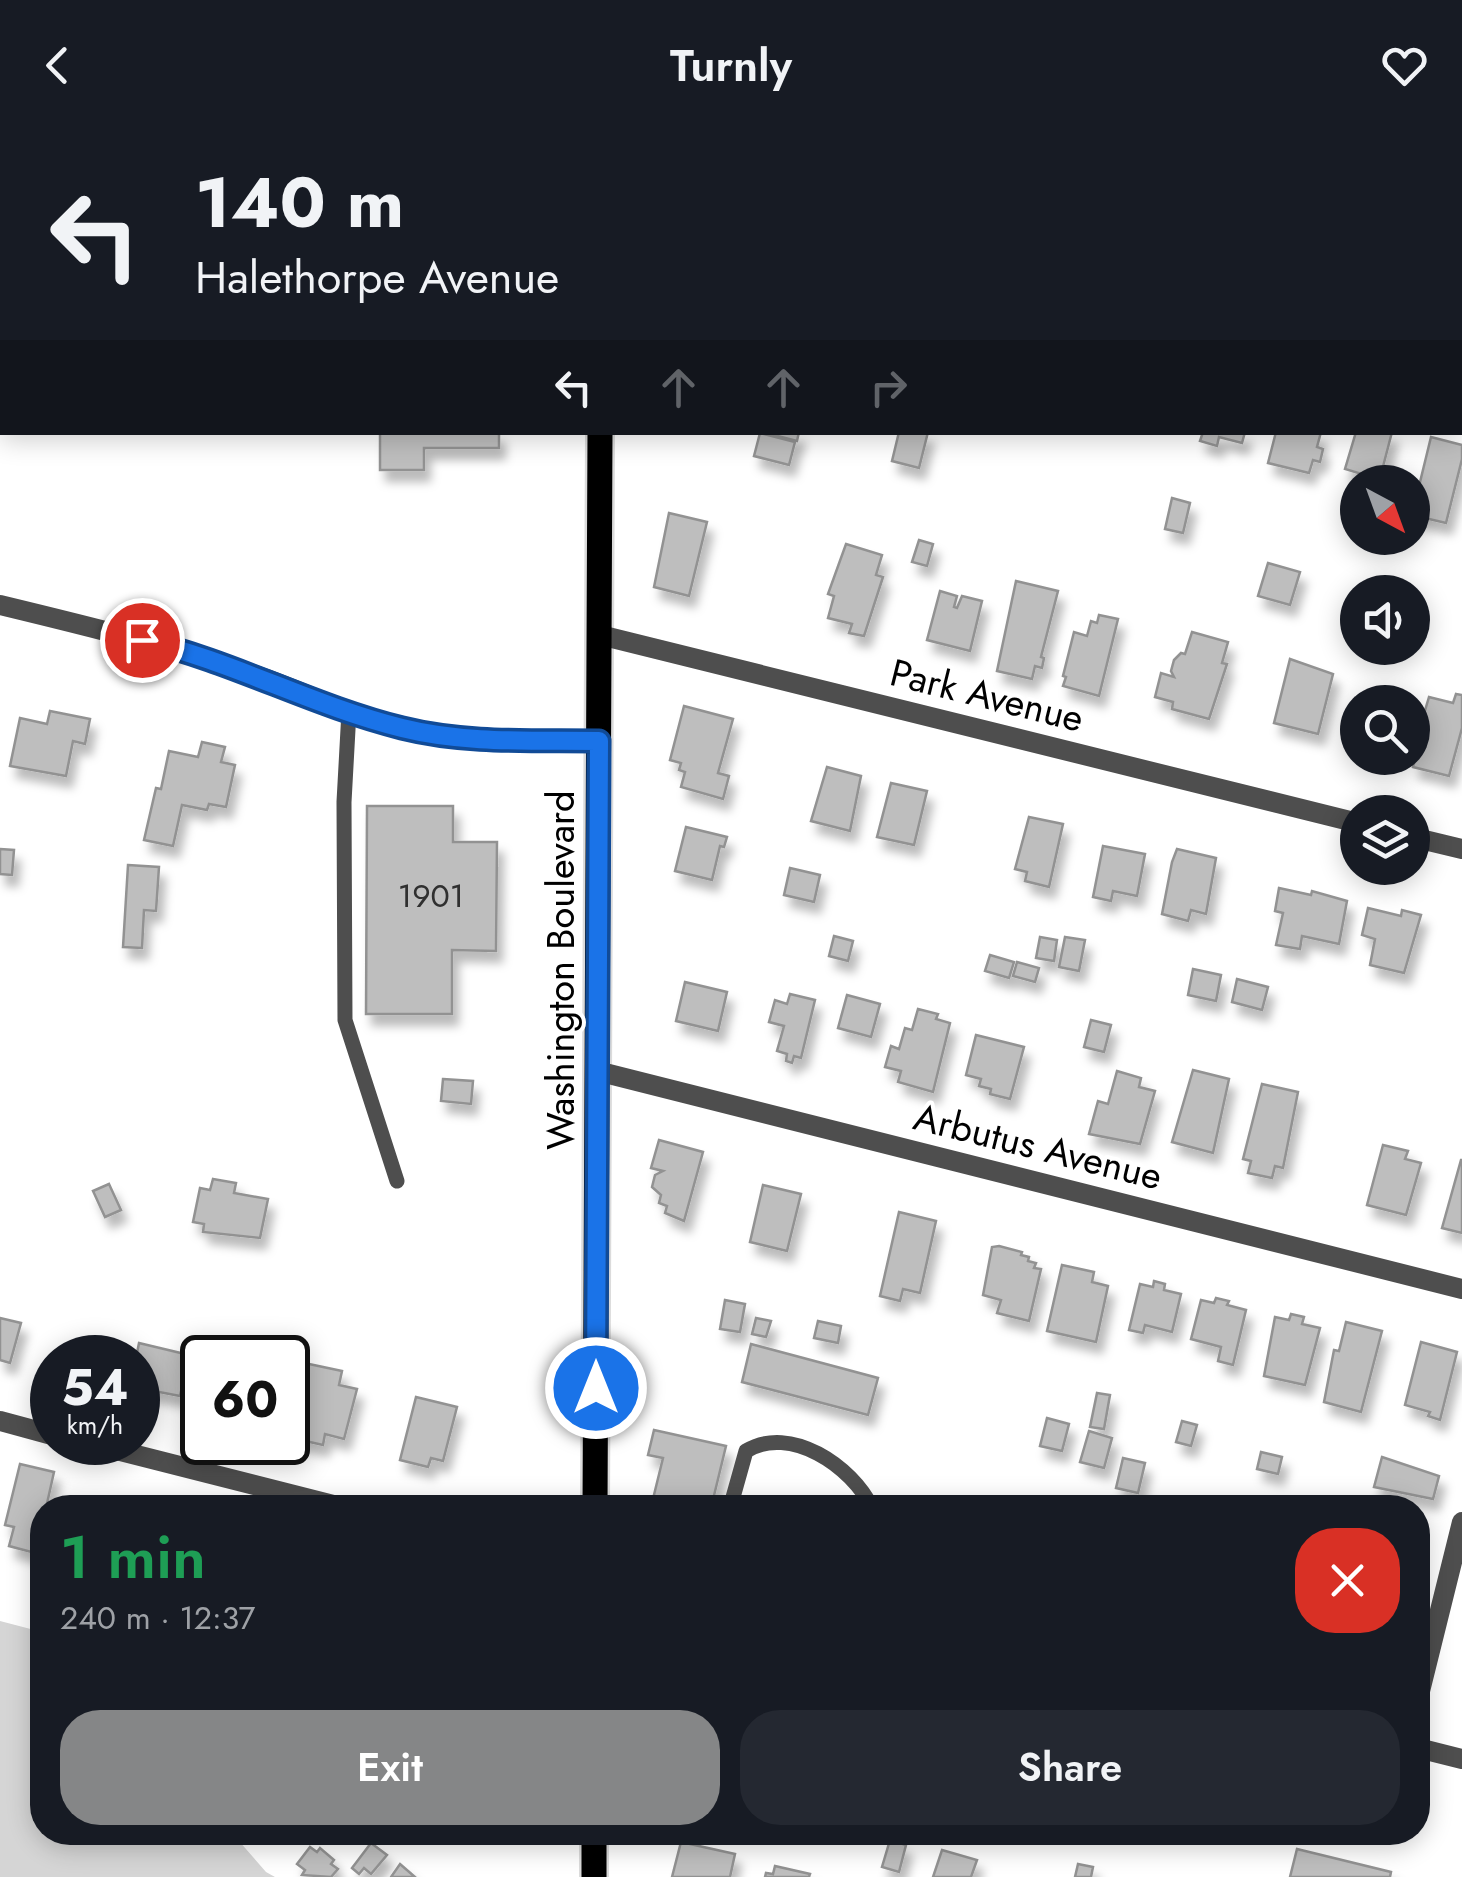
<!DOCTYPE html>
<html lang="en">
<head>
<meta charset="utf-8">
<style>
	:root { --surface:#171b24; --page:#242831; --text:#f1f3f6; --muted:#9ea1a6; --accent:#858687 }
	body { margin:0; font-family:Jost,sans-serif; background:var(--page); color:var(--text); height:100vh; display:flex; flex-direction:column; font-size:38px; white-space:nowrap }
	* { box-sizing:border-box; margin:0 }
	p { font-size:32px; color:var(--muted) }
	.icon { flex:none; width:55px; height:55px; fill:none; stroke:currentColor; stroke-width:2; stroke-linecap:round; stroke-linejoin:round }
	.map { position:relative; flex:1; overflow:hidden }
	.side { position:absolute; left:30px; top:1365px; width:1400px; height:350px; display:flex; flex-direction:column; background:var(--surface); border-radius:40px; box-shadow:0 5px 25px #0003 }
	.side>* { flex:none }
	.guide { position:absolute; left:0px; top:0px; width:1462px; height:305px; box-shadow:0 5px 25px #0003; background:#171b24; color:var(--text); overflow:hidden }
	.needle { width:65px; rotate:139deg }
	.fabs { position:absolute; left:1340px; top:335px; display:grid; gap:20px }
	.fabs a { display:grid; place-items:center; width:90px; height:90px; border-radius:50%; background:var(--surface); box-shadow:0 5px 25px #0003; font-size:50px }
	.speed { position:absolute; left:30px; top:1205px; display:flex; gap:20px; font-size:50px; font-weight:700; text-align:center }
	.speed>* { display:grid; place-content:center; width:130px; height:130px; border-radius:50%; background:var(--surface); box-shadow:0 5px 25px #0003; line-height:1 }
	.speed small { font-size:25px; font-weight:400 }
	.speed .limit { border:5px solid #111; border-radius:15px; background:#fff; color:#111 }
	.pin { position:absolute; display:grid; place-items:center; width:85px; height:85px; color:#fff; margin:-42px; border:5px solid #fff; border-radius:50%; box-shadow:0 2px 10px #0007 }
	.me { position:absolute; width:110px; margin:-55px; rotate:0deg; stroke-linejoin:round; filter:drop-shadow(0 0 8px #0008) }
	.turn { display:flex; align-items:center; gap:35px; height:210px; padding:0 30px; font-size:45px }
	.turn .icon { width:130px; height:130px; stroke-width:2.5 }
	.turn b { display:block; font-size:70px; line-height:85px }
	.lanes { display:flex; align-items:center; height:95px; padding:0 30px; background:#0003; justify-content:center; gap:50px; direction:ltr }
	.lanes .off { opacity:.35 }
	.round { display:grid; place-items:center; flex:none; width:105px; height:105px; border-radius:40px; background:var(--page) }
	.headline { display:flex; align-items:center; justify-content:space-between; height:170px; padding:0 30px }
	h1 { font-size:60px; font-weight:600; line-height:75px; color:#1e9e55 }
	.button { display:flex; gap:20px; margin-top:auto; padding:20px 30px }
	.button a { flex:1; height:115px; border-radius:40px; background:var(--accent); color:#fff; font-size:40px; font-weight:600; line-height:115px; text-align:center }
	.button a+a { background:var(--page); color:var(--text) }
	header { display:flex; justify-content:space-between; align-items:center; height:130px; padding:0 30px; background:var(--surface); font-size:45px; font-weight:600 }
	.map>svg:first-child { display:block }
	.green { fill:#d5d5d5 }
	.building { fill:#bebebe; stroke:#929292; stroke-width:2.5; filter:url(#shadow) }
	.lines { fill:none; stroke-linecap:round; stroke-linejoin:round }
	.primary-casing { stroke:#dbdbdb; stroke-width:30 }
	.service { stroke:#4e4e4e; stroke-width:15 }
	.minor { stroke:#4e4e4e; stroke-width:20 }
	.tertiary { stroke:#4e4e4e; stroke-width:20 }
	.primary { stroke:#000; stroke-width:25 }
	.route-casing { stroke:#114b97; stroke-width:25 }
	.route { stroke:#1a73e8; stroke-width:18 }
	.labels { text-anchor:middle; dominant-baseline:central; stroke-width:8; stroke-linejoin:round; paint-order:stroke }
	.number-label { font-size:32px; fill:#303030 }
	.street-label { font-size:38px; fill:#000; stroke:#fff }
</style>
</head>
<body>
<header><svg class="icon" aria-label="back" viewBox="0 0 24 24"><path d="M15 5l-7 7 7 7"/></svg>Turnly<svg class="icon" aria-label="heart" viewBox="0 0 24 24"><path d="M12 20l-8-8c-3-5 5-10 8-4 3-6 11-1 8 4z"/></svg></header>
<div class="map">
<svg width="1462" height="1747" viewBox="0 0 1462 1747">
	<defs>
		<filter id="shadow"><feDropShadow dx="6" dy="11" stdDeviation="5" flood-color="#0004"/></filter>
	</defs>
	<rect width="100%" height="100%" fill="#fff"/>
	<polygon class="green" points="0,1491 42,1502 42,1702 232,1703 266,1742 275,1747 0,1747"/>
	<g class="building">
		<polygon points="0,0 155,0 2,2 0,137"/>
		<polygon points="988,0 1027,0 1031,1 987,2"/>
		<polygon points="380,302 499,302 499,318 424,318 424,340 380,340"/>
		<polygon points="762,302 799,302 797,311"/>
		<polygon points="899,302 928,302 919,338 892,331"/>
		<polygon points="1203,302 1245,302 1242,313 1219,307 1217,316 1200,311"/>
		<polygon points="1276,302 1321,302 1317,317 1323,319 1320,332 1313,330 1309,343 1268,333"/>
		<polygon points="1356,302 1392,302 1379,352 1360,352 1362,344 1345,339"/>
		<polygon points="760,303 795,312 789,335 754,326"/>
		<polygon points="1431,307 1462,315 1462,329 1446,393 1412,385"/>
		<polygon points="1172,368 1190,373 1183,403 1165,399"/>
		<polygon points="669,383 707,392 689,466 654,457"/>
		<polygon points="919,410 933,414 927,436 912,432"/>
		<polygon points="846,414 882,425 876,445 883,447 864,506 849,503 852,494 828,488 834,466 828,464"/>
		<polygon points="1268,433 1300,442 1290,475 1258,466"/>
		<polygon points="1016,451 1058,461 1041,527 1044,528 1042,538 1035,536 1032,549 997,541"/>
		<polygon points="940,461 957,466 954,477 957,478 962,466 982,471 970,521 927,510"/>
		<polygon points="1099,485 1118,489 1099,566 1063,556 1066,547 1063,546 1074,502 1087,506 1091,491 1097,493"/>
		<polygon points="1192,502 1228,512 1222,533 1227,534 1209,589 1172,579 1173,572 1155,567 1161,543 1174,547 1171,541 1174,530 1181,523 1185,524"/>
		<polygon points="1290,529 1333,544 1318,604 1274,593"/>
		<polygon points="1456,564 1462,565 1462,598 1449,646 1413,637 1417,622 1413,621 1429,567 1453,573"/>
		<polygon points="1355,568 1373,572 1358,572 1358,610 1345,607 1352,580 1349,580"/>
		<polygon points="684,576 733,589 718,643 729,646 723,669 681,657 685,642 679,640 681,633 670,630"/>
		<polygon points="50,581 90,589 85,614 73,611 66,646 10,636 20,588 47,594"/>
		<polygon points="202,612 225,617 221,632 235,635 226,677 209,674 207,680 182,675 173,716 144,710 156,658 161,659 169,621 198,627"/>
		<polygon points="827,637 861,646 850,701 811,691"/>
		<polygon points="891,653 927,661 914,715 877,707"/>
		<polygon points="367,676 453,676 453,712 497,712 496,821 452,820 452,884 366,884"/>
		<polygon points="1029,687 1063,694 1049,757 1025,751 1027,742 1015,739"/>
		<polygon points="686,697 727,707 724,717 720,716 712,750 675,741"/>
		<polygon points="1103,716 1145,724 1137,766 1113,761 1111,771 1093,767"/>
		<polygon points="0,719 14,720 12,745 0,744"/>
		<polygon points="1177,719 1216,728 1206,784 1191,780 1188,791 1162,784 1172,732"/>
		<polygon points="128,735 159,737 156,781 144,780 142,818 123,817"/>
		<polygon points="790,738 820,745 814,772 784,765"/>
		<polygon points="1279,758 1311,765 1312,761 1347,771 1339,814 1302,806 1300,819 1276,815 1283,783 1275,781"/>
		<polygon points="1368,778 1401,786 1402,780 1421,785 1404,843 1370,835 1375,809 1362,805"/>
		<polygon points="834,806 853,811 848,831 829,826"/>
		<polygon points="1040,807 1057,810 1054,831 1036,828"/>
		<polygon points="1065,807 1085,810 1079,841 1059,837"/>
		<polygon points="990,825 1014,832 1009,848 985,841"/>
		<polygon points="1017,832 1039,838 1035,852 1013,846"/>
		<polygon points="1193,839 1221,845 1216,871 1188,865"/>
		<polygon points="1237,849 1268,857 1262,880 1232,872"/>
		<polygon points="685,852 727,862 718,901 676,891"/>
		<polygon points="790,864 815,870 801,928 794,926 792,933 786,931 787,924 777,921 784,896 769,892 775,870 787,874"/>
		<polygon points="847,865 880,874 871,907 838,898"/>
		<polygon points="918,879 938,884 936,889 950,893 933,962 898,952 901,941 885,937 891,916 899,919 905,898 912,900"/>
		<polygon points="1091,890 1111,895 1104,922 1084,917"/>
		<polygon points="976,905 1024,917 1010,969 990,964 991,959 979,956 981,949 966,945"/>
		<polygon points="1193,940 1229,949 1213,1023 1172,1012"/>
		<polygon points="1117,941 1141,948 1139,957 1155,961 1140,1014 1089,1004 1098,971 1108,974"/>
		<polygon points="443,949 473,951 471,974 441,971"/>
		<polygon points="1262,954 1298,962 1283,1038 1275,1036 1272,1048 1248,1043 1251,1031 1243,1029"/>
		<polygon points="659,1010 703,1022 684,1091 665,1083 667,1076 659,1073 661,1065 652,1057 655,1045 663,1041 651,1038"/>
		<polygon points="1383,1015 1408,1021 1405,1029 1421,1033 1406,1085 1367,1075"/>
		<polygon points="1461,1030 1462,1030 1462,1103 1442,1098"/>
		<polygon points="213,1049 236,1053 234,1063 268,1069 260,1108 203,1102 204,1094 193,1092 200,1058 210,1060"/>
		<polygon points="109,1054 121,1080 105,1087 93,1061"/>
		<polygon points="763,1055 801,1064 787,1121 750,1112"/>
		<polygon points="899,1082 936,1091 920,1163 903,1159 900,1171 880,1166"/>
		<polygon points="999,1116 1022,1122 1021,1125 1029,1127 1028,1131 1036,1133 1034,1138 1041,1139 1029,1191 997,1183 1001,1170 983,1165 992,1117"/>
		<polygon points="1062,1135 1094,1142 1092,1152 1108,1156 1096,1212 1047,1201"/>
		<polygon points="1154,1151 1165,1154 1164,1160 1181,1164 1172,1202 1145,1195 1143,1203 1129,1200 1140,1154 1153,1157"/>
		<polygon points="1216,1168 1229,1171 1227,1175 1246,1180 1233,1235 1218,1231 1221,1217 1191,1209 1201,1170 1214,1173"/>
		<polygon points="725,1170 745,1174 740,1202 720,1199"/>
		<polygon points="1291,1184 1304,1187 1302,1194 1320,1198 1305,1255 1264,1246 1275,1187 1289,1190"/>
		<polygon points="0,1188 21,1193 10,1233 0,1230"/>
		<polygon points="756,1188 771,1191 766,1207 752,1204"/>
		<polygon points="818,1191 841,1196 838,1213 814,1208"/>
		<polygon points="1346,1192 1382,1201 1361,1282 1324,1272 1334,1220 1339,1221"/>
		<polygon points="1421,1212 1457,1222 1440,1290 1428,1286 1430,1282 1405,1275"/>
		<polygon points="139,1213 189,1225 180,1266 138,1258 136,1228"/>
		<polygon points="751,1214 878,1248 868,1285 742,1252"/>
		<polygon points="309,1234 342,1241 339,1255 357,1259 344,1309 325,1304 323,1315 292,1308 294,1296 291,1295"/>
		<polygon points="1097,1263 1110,1265 1104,1299 1090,1297"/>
		<polygon points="416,1267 457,1277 443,1331 431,1328 428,1337 400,1330"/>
		<polygon points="1047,1288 1069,1294 1062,1321 1040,1316"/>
		<polygon points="1182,1291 1197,1295 1191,1316 1176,1312"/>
		<polygon points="654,1300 726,1316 711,1378 672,1378 652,1373 663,1328 648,1325"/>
		<polygon points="1089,1301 1112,1308 1104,1338 1080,1332"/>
		<polygon points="1261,1322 1282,1327 1278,1344 1257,1339"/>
		<polygon points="1382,1327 1439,1346 1433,1369 1374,1357"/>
		<polygon points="1123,1328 1145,1333 1138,1363 1116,1358"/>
		<polygon points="20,1334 54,1342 46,1378 42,1378 35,1423 9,1416 14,1397 5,1395"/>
		<polygon points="890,1710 906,1715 899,1742 882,1737"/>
		<polygon points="681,1712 735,1724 730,1747 672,1747"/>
		<polygon points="371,1713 387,1725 371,1744 364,1738 359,1744 352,1738"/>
		<polygon points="310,1717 317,1722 320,1718 334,1730 331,1734 338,1739 331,1747 302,1745 305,1740 297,1734"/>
		<polygon points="1297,1719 1391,1742 1390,1747 1290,1747"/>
		<polygon points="942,1720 977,1730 971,1747 933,1747"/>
		<polygon points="400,1734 415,1747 391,1747"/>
		<polygon points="1078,1734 1093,1737 1091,1747 1075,1747"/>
		<polygon points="775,1736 810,1744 809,1747 765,1747 766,1743 773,1744"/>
	</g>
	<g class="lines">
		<g class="primary-casing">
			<g id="primary">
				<polyline points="601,2 601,0"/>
				<polyline points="595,1378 600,302"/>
				<polyline points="594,1747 594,1702"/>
			</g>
		</g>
		<g class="service">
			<polyline points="211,2 212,0"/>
			<polyline points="0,250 2,249"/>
			<polyline points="349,581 344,672 345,890 397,1051"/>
			<path d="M730,1378l16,-57c44,-27 106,15 126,57"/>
		</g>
		<g class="minor">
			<polyline points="1460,233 1462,234"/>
			<path d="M0,475c87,21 173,42 258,71 50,17 98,43 151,53 63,13 127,11 190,12"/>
			<polyline points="600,505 1358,693"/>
			<polyline points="1412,707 1462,719"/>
			<polyline points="597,941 1462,1159"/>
			<polyline points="0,1291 52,1305"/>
			<polyline points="85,1312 345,1378"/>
			<polyline points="1418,1569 1462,1392"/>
			<polyline points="1418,1618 1462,1629"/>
		</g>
		<polyline class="tertiary" points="547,0 553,2"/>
		<use href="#primary" class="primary"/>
	</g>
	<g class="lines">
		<g class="route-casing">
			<path id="route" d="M142,510c90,21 171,66 260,88 64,16 132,12 197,13l-3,647"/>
		</g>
		<use href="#route" class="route"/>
	</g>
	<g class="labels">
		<g class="number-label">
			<text x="431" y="766">1901</text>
		</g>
		<g class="street-label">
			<text transform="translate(987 565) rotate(14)">Park Avenue</text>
			<text transform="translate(560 840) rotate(-90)">Washington Boulevard</text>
			<text transform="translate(1038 1016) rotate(14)">Arbutus Avenue</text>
		</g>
	</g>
</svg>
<div class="fabs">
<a><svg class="needle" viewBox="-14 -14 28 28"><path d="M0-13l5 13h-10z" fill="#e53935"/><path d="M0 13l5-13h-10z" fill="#9ea1a6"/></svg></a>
<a><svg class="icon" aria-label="sound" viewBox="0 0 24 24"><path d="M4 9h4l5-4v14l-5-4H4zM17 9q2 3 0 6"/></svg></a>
<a><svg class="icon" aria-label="search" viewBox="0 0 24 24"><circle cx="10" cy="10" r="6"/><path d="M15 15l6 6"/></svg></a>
<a><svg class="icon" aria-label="layers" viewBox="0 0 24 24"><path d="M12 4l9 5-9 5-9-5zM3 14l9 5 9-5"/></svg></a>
</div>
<div class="speed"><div>54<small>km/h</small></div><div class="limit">60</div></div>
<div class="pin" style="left:142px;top:510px;background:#d93025"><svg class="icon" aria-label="arrive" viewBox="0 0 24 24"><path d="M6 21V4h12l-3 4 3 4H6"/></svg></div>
<svg class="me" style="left:596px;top:1258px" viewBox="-20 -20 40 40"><circle r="17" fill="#1a73e8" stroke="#fff" stroke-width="3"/><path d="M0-11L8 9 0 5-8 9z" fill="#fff"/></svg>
<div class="guide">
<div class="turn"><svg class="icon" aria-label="left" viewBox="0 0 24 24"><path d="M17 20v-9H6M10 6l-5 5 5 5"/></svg><div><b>140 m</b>Halethorpe Avenue</div></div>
<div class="lanes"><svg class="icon" aria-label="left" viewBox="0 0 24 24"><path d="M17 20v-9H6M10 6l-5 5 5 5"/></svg><svg class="icon off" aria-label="ahead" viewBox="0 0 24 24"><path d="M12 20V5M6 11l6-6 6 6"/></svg><svg class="icon off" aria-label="ahead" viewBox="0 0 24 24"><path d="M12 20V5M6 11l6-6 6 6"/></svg><svg class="icon off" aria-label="right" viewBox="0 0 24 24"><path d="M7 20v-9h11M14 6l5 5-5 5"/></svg></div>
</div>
<section class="side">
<div class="headline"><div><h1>1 min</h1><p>240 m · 12:37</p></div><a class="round" style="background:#d93025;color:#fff"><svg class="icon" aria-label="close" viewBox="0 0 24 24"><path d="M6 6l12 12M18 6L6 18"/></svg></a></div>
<div class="button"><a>Exit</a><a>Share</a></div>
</section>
</div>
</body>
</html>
